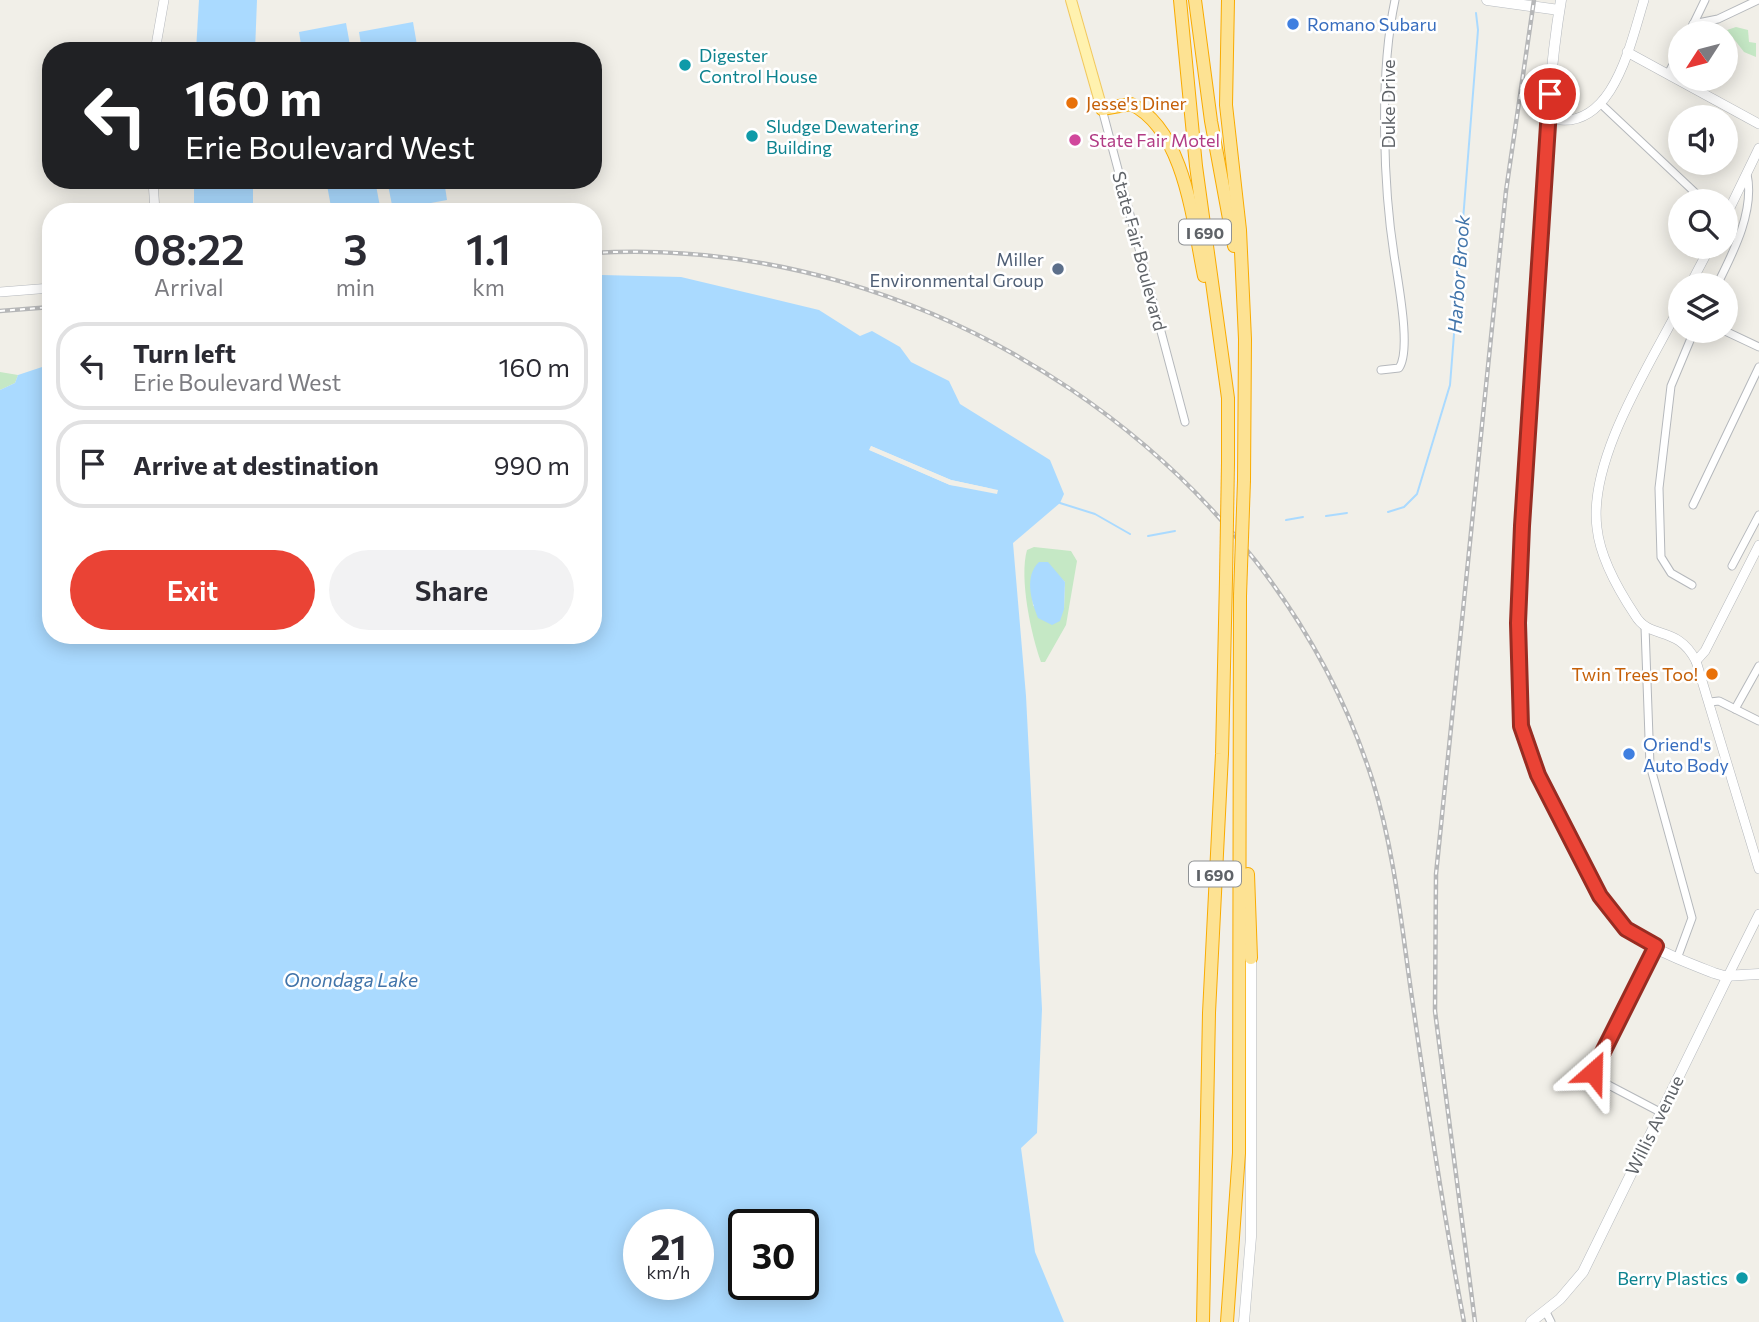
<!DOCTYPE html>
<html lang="en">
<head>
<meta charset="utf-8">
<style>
	:root { --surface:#fff; --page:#f2f2f3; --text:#2b2b33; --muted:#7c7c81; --line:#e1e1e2; --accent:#ea4335 }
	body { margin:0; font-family:Commissioner,sans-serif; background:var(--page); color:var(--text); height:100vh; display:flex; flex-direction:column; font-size:26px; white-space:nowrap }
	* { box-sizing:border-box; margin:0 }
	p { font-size:23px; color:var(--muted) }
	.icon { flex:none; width:38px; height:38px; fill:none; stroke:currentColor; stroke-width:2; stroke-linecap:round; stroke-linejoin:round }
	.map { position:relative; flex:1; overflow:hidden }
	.panel { position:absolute; left:42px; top:203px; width:560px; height:441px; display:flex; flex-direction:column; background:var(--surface); border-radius:28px; box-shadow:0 4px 18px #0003 }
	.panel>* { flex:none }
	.guide { position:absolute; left:42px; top:42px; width:560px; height:147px; border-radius:28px; box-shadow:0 4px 18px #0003; background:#202124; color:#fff; overflow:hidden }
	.needle { width:46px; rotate:234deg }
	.controls { position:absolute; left:1668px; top:21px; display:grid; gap:14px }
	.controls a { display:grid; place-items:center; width:70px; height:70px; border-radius:50%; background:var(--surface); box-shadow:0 4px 18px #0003; font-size:35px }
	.speed { position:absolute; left:623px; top:1209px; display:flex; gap:14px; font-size:35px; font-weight:700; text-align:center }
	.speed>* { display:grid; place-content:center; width:91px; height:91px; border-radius:50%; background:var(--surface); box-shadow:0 4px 18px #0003; line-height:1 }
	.speed small { font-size:18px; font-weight:400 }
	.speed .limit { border:4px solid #111; border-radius:10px; background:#fff; color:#111 }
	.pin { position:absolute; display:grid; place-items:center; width:60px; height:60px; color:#fff; margin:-30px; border:4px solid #fff; border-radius:50%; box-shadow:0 2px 7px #0007 }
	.me { position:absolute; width:77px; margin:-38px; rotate:25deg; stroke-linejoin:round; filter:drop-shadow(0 0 5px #0008) }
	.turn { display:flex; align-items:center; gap:24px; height:147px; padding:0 28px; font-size:32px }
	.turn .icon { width:91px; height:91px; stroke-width:2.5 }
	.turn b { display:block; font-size:49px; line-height:60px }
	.eta { display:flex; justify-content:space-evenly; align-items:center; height:119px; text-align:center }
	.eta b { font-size:42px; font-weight:600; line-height:49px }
	.action { display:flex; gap:14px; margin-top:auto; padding:14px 28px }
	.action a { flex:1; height:80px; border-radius:42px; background:var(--accent); color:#fff; font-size:28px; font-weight:600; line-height:80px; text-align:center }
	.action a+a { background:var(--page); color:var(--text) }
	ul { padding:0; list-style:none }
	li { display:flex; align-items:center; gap:21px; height:88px; margin:0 14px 10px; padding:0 14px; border:4px solid var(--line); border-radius:28px }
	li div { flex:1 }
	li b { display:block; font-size:26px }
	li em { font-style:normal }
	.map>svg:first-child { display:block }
	.green { fill:#c5e8c5; fill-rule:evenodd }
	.water { fill:#aadaff; fill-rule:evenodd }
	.pier { fill:#f1efe8 }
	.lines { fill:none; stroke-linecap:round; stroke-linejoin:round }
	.stream { stroke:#aadaff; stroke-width:2 }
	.minor-casing { stroke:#b5b8bc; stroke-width:9 }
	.tertiary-casing { stroke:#b5b8bc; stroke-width:10 }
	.secondary-casing { stroke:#b6babf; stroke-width:11 }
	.primary-casing { stroke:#f2c960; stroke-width:12 }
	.motorway-casing { stroke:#f9ab00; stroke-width:14 }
	.minor { stroke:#fff; stroke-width:7 }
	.tertiary { stroke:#fff; stroke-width:9 }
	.secondary { stroke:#fff; stroke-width:10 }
	.primary { stroke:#fff2af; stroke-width:10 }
	.motorway { stroke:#fde293; stroke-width:12 }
	.rail-casing { stroke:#b6b7b8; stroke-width:4.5 }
	.rail { stroke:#fff; stroke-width:2; stroke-dasharray:5; stroke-linecap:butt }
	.motorway-bridge-casing { stroke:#f9ab00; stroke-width:14; stroke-linecap:butt }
	.motorway-bridge { stroke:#fde293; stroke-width:12 }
	.route-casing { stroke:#982c22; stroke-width:18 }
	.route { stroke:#ea4335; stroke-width:12 }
	.shop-dot { fill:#3f7fe0; stroke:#fff; stroke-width:2.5 }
	.culture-dot { fill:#0f9aa8; stroke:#fff; stroke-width:2.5 }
	.food-dot { fill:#e8710a; stroke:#fff; stroke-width:2.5 }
	.hotel-dot { fill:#d1479c; stroke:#fff; stroke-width:2.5 }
	.service-dot { fill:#5c6f8a; stroke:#fff; stroke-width:2.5 }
	.labels { text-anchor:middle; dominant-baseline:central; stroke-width:5; stroke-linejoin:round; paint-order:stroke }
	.shield { fill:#fff; stroke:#8f9295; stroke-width:2 }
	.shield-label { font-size:16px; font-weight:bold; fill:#5f6368 }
	.shop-label { font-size:18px; fill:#366cbe; stroke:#fff; text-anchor:start }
	.culture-label { font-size:18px; fill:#0d838f; stroke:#fff; text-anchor:start }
	.food-label { font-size:18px; fill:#c56008; stroke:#fff; text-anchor:start }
	.street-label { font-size:18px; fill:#5f6368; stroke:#fff }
	.hotel-label { font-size:18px; fill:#b23c85; stroke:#fff; text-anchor:start }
	.service-label { font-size:18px; fill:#4e5e75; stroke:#fff; text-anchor:end }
	.water-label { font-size:19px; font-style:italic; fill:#4174aa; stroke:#fff }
</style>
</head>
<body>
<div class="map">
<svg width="1759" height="1322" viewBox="0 0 1759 1322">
	<rect width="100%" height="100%" fill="#f1efe8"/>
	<g class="green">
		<polygon points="1736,27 1748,30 1749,42 1756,43 1756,57 1744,52 1727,30"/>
		<polygon points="0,372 18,375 15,383 0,390"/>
		<path d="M1034,547l37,4 6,10 -11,64 -21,37h-4c-10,-28 -22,-84 -14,-112zM1058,575l7,7 -1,27 -31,-3 -2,-30z"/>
	</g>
	<g class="water">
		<polygon points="199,0 257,0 255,51 196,51"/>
		<polygon points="413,22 418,51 362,51 359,32"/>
		<polygon points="346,23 351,51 302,51 299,32"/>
		<rect x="194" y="180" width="59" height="32"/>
		<polygon points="326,180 375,180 381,212 332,212"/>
		<polygon points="387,180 444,180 447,200 393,210"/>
		<path d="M602,275l79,2 138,33 41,26 12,-5 28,16 11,15 38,19 11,23 90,56 14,34 -4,9 -47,40 13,153 16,313 -5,124 -16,15 14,104 29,70h-1064v-932l15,-7 3,-8 33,-11v271h542v-359zM871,446l80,34 42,9 -43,-4 -80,-35zM639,1225h59v59h-59zM744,1225h59v59h-59z"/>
		<path d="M1039,562h9l17,20 -1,27 -4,12 -8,4 -14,-7c-7,-17 -14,-42 1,-56z"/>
	</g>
	<polygon class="pier" points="871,446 951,480 993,489 998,490 997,494 950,485 869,450"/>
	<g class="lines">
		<g class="stream">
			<polyline points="1060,503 1095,514 1130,534"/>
			<polyline points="1388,512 1404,507 1417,494 1450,385 1478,30 1476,13"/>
			<polyline points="1326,516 1347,513"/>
			<polyline points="1286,520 1303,517"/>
			<polyline points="1148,536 1175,531"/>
		</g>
		<g class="minor-casing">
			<g id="minor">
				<polyline points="1693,24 1718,19 1758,0"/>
				<polyline points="1689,33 1705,0"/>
				<polyline points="1668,74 1680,51"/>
				<polyline points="1601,104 1704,201"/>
				<polyline points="1102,109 1185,422"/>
				<path d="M1717,285c16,-32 38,-74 30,-111"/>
				<polyline points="1725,331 1759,347"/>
				<path d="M1381,370l18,-2c12,-17 0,-80 -3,-101 -13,-75 -17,-192 -1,-267"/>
				<polyline points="1693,505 1759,367"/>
				<polyline points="1732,566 1759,515"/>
				<polyline points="1692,585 1671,573 1661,557 1659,488 1671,386 1694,331"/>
				<polyline points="1645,627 1650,765 1692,918 1678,956"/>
				<polyline points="1710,702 1719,701 1759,721"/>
				<polyline points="1735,709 1759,666"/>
				<polyline points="1655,946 1593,1072 1599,1080 1660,1112"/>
				<polyline points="1546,1312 1551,1322"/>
			</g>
		</g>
		<g class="tertiary-casing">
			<g id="tertiary">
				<polyline points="155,51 164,0"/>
				<polyline points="1627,52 1759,124"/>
				<path d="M1548,118c64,18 82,-73 96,-118"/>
				<polyline points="153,180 155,212"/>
				<polyline points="1726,216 1759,148"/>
				<polyline points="1690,285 1710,247"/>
				<polyline points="0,292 51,288"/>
				<path d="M1680,306c-31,60 -92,154 -83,222 3,29 22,63 38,87 15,26 42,9 61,46l63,208"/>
				<polyline points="1696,661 1705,651 1759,545"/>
				<polyline points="1728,976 1759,914"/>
			</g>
		</g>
		<g class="secondary-casing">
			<g id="secondary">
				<polyline points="1487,0 1559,10"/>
				<path d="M1561,0c-17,101 -16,205 -24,307 -7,91 -14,183 -17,275 -2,46 -6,97 1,143 6,41 74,174 103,202 23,21 62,35 90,46l10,3 35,-2"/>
				<polyline points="1244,1322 1251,1237 1251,958"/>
				<polyline points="1531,1322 1560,1299 1583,1272 1728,976"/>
			</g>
		</g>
		<g class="primary-casing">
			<polyline id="primary" points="1071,0 1102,109"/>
		</g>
		<g class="motorway-casing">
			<g id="motorway">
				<polyline points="1180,0 1196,166 1228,398 1228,463"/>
				<polyline points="1195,0 1211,121 1234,246"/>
				<polyline points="1228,0 1226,105 1240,230 1245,339 1244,480"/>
				<path d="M1102,109l29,-5c54,26 62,119 73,172"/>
				<polyline points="1248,874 1251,958"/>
				<polyline points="1203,1322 1209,1013 1222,754 1226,579"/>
				<polyline points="1227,1322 1239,1153 1240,596"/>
			</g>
		</g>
		<use href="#minor" class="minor"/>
		<use href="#tertiary" class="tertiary"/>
		<use href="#secondary" class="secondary"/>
		<use href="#primary" class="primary"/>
		<use href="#motorway" class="motorway"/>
		<g class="rail-casing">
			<g id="rail">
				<path d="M593,253c336,-20 678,207 780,529 22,71 29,149 40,223 15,106 31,212 51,317"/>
				<polyline points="0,311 51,307"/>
				<polyline points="1475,1322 1435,1011 1436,874 1506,191 1534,0"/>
			</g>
		</g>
		<use href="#rail" class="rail"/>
		<g class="motorway-bridge-casing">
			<g id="motorway-bridge">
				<polyline points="1226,579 1228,463"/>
				<polyline points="1240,596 1244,480"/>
			</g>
		</g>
		<use href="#motorway-bridge" class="motorway-bridge"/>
	</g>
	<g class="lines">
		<g class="route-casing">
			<polyline id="route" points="1550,94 1522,526 1518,623 1521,726 1538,775 1600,896 1626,929 1656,946 1593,1072"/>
		</g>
		<use href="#route" class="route"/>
	</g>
	<g class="shop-dot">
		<circle cx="1293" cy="24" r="7"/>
		<circle cx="1629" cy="754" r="7"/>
	</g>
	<g class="culture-dot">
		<circle cx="685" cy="65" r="7"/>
		<circle cx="752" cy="136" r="7"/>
		<circle cx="1742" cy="1278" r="7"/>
	</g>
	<g class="food-dot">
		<circle cx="1072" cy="103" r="7"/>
		<circle cx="1712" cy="674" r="7"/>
	</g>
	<circle class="hotel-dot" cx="1075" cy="140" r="7"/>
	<circle class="service-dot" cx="1058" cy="269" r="7"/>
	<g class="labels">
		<g class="shield">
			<rect x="1179" y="219.5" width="52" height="25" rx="5"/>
			<rect x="1189" y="861.5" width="52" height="25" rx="5"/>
		</g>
		<g class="shield-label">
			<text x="1205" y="232">I 690</text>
			<text x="1215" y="874">I 690</text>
		</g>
		<g class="shop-label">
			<text x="1307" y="24">Romano Subaru</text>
			<text x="1643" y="744">Oriend's<tspan x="1643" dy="21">Auto Body</tspan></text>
		</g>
		<g class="culture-label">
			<text x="699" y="55">Digester<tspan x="699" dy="21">Control House</tspan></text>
			<text x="766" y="126">Sludge Dewatering<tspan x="766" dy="21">Building</tspan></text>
			<text x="1728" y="1278" text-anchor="end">Berry Plastics</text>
		</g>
		<g class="food-label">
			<text x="1086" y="103">Jesse's Diner</text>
			<text x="1698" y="674" text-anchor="end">Twin Trees Too!</text>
		</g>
		<g class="street-label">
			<text transform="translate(1388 104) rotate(-90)">Duke Drive</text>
			<text transform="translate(1140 251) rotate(75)">State Fair Boulevard</text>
			<text transform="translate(1654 1125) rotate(-64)">Willis Avenue</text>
		</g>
		<g class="hotel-label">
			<text x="1089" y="140">State Fair Motel</text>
		</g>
		<g class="service-label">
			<text x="1044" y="259">Miller<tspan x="1044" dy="21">Environmental Group</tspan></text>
		</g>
		<g class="water-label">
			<text transform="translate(1458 274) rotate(-86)">Harbor Brook</text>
			<text x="351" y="979">Onondaga Lake</text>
		</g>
	</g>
</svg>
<div class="controls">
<a><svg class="needle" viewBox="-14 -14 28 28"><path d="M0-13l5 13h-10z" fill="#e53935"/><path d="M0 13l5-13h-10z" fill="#7c7c81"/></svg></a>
<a><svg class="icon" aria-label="sound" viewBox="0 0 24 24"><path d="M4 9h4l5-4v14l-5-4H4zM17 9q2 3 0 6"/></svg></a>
<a><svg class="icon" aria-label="search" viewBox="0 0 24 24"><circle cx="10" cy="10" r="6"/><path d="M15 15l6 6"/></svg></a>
<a><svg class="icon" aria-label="layers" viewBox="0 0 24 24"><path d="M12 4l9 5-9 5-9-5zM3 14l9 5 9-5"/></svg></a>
</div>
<div class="speed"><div>21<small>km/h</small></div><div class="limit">30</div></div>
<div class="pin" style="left:1550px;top:94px;background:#d93025"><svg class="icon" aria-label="arrive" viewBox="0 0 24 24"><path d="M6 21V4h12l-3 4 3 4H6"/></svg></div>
<svg class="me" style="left:1593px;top:1072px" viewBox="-20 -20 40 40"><path d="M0-17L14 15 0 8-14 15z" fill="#ea4335" stroke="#fff" stroke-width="4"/></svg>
<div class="guide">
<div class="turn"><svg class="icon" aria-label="left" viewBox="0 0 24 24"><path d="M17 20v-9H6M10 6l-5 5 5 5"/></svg><div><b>160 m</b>Erie Boulevard West</div></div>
</div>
<section class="panel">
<div class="eta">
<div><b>08:22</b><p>Arrival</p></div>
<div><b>3</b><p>min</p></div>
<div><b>1.1</b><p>km</p></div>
</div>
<ul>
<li><svg class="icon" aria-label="left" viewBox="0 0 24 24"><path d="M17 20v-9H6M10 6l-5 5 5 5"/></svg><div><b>Turn left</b><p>Erie Boulevard West</p></div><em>160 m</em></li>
<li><svg class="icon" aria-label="arrive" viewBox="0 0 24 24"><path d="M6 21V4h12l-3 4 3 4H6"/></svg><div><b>Arrive at destination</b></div><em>990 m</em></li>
</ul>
<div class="action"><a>Exit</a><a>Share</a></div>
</section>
</div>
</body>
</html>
